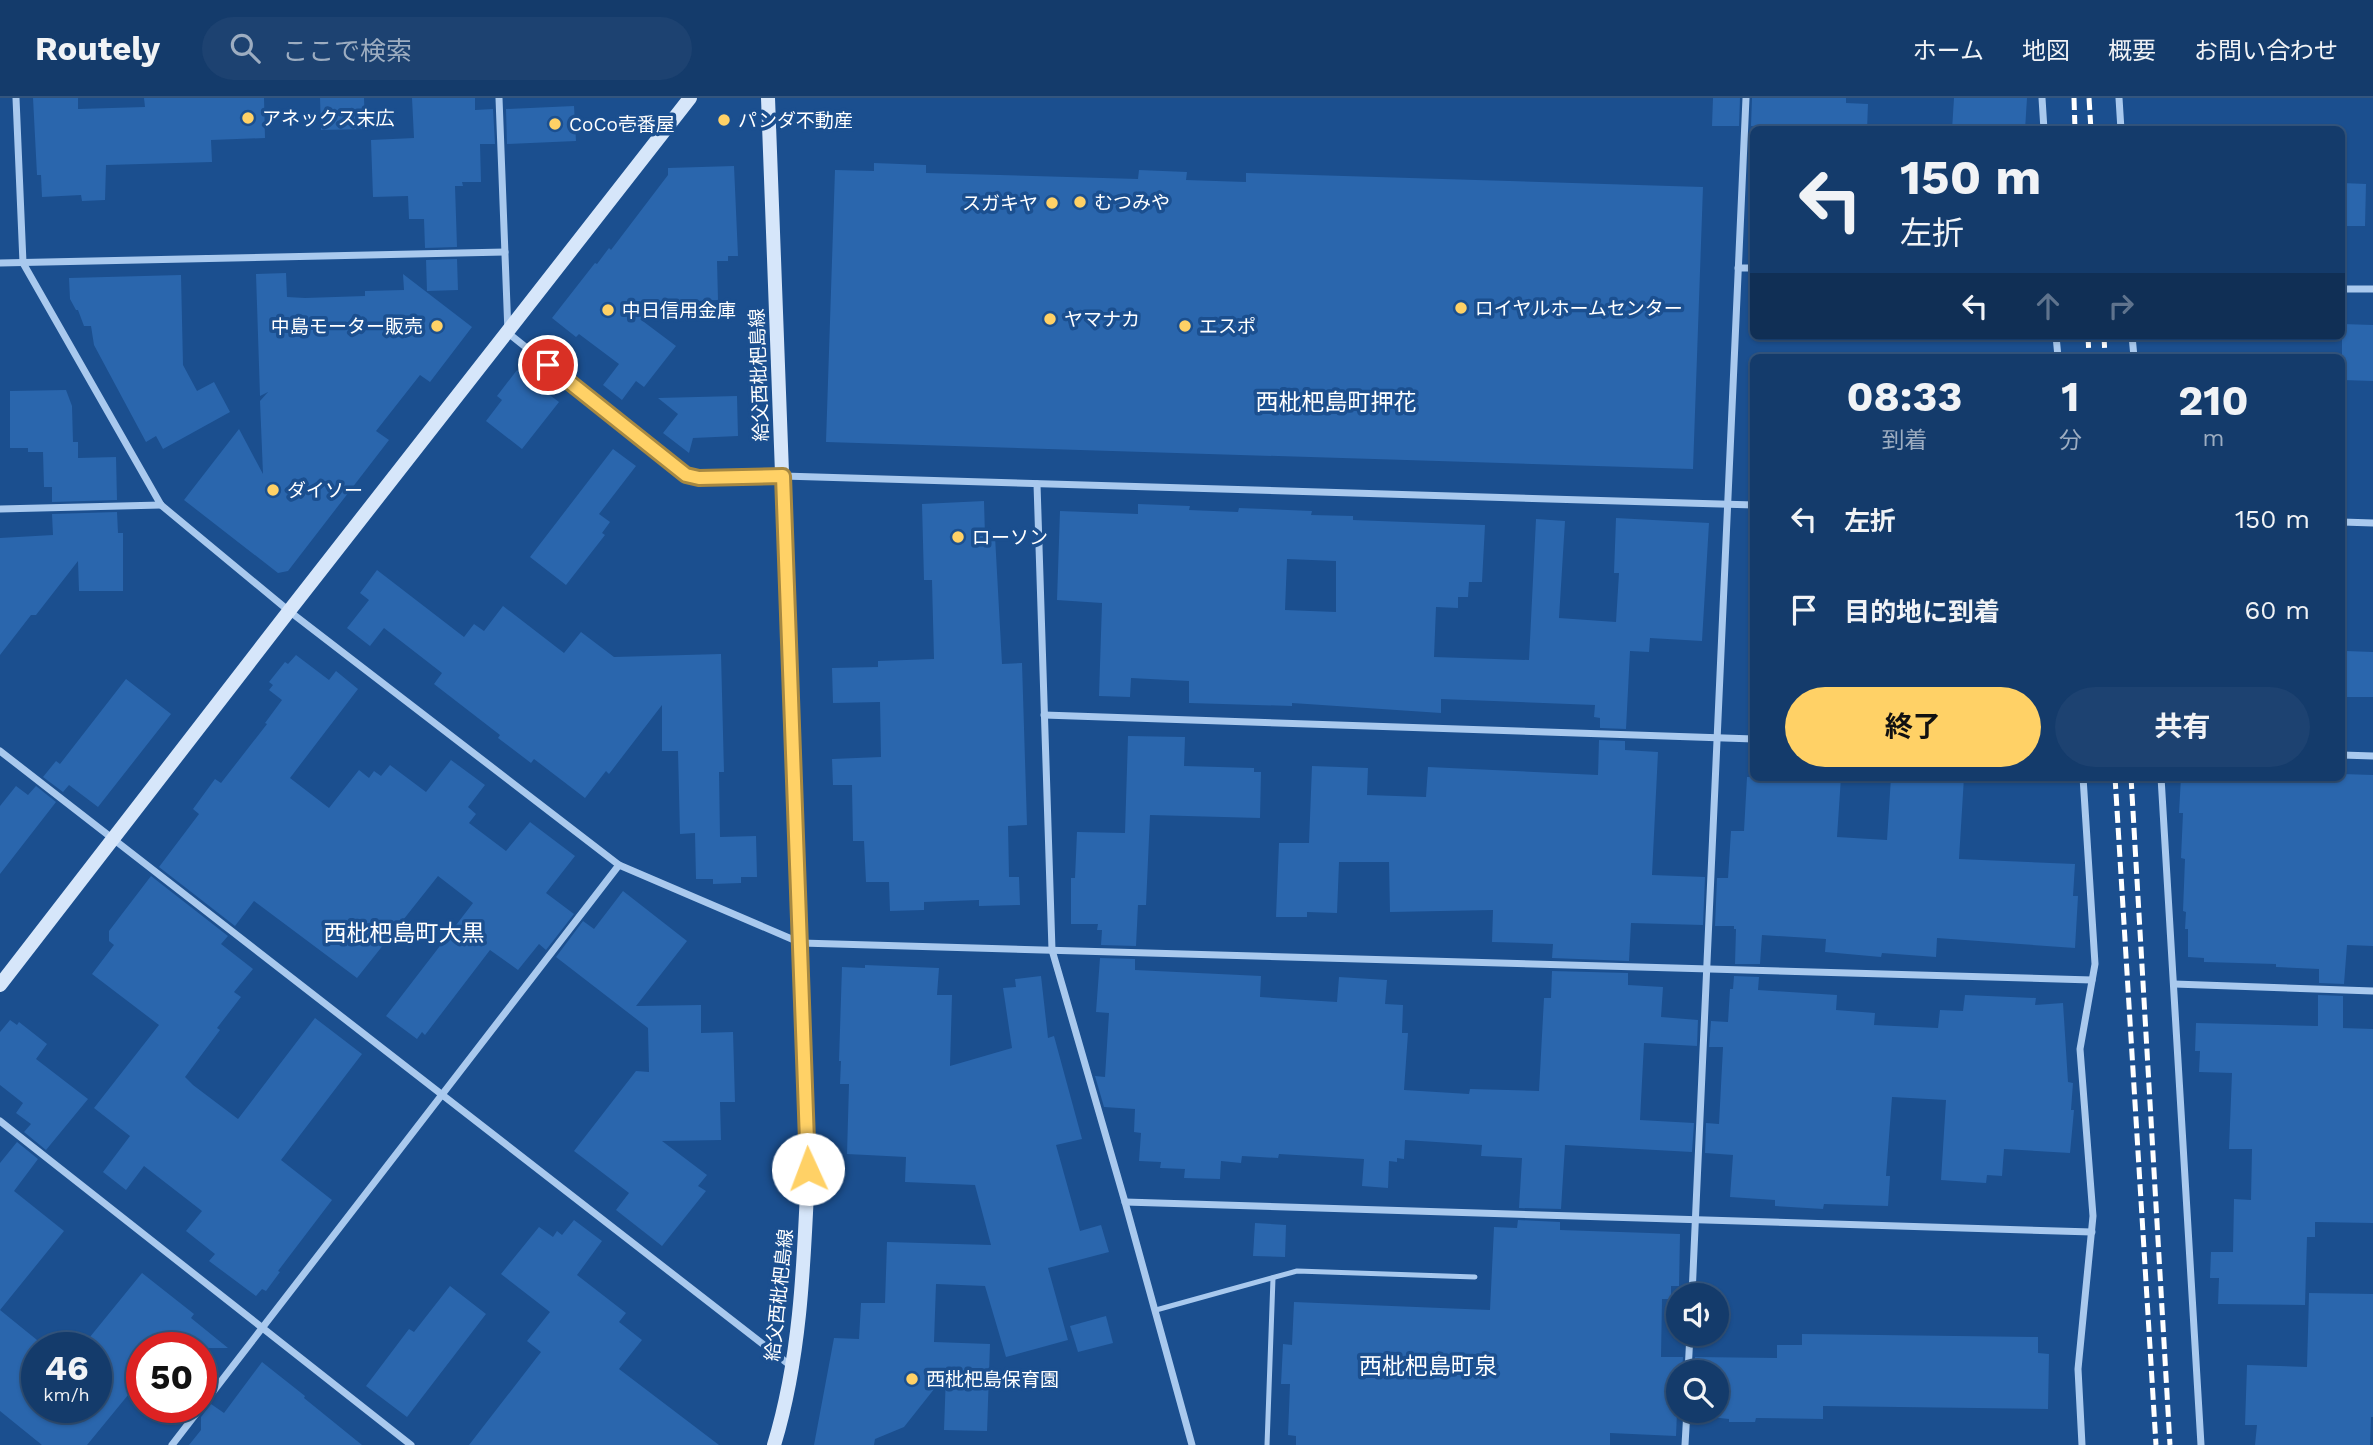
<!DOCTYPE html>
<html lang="ja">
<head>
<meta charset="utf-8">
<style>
	:root { --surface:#143b6b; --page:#1d4271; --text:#f1f3f6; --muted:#9dadc1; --line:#33557e; --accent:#ffd166 }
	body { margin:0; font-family:"Work Sans","Noto Sans JP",sans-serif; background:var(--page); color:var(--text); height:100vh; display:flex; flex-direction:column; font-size:26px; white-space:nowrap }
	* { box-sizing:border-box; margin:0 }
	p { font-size:23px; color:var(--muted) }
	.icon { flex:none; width:38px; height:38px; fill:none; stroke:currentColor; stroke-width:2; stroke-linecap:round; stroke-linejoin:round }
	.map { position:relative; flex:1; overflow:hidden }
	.drawer { position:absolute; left:1750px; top:256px; width:595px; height:427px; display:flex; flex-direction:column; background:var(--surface); border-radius:10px; box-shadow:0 2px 5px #0004,0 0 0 2px var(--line) }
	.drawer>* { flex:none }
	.banner { position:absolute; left:1750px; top:28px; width:595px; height:214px; border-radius:10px; box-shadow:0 2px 5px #0004,0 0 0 2px var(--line); background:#143b6b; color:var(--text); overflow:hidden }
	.buttons { position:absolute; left:1666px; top:1185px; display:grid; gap:14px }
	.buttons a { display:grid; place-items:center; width:63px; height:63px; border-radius:50%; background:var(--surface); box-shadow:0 2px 5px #0004,0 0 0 2px var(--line); font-size:35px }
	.speed { position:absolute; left:21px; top:1234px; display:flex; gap:14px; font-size:35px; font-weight:700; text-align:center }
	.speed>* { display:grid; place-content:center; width:91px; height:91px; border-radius:50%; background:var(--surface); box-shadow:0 2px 5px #0004,0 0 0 2px var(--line); line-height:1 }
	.speed small { font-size:18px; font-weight:400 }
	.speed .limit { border:10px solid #d22; background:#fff; color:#111 }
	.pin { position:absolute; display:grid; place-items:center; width:60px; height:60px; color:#fff; margin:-30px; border:4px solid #fff; border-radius:50%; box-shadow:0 2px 7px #0007 }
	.me { position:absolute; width:77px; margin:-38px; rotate:358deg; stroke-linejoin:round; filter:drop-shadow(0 0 5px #0008) }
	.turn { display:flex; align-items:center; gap:24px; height:147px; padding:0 35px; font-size:32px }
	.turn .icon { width:91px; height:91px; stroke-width:2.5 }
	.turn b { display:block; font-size:49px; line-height:60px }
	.lanes { display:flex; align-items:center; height:66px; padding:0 35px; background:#0003; justify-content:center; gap:35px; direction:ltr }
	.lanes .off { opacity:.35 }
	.eta { display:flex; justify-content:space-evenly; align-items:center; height:119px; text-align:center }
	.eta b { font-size:42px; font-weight:700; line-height:49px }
	.button { display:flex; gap:14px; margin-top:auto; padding:14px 35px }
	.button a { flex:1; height:80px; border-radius:42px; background:var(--accent); color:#111; font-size:28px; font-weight:700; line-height:80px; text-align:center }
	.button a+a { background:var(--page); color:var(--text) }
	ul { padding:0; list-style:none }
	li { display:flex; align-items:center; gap:21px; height:91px; padding:0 35px }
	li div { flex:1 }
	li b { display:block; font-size:26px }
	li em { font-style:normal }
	header { display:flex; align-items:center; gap:42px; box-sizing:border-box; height:98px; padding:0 35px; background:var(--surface); border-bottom:2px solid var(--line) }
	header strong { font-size:33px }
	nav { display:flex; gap:38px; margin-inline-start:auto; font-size:24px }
	.search { width:490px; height:63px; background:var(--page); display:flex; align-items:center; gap:18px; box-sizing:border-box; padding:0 24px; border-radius:38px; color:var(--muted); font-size:26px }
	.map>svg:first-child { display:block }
	.building { fill:#2a66ad; fill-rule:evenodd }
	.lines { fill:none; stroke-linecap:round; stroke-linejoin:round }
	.lane { stroke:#a9c9ee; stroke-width:5 }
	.street { stroke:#a9c9ee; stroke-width:7 }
	.secondary { stroke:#d6e6fa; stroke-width:14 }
	.rail { stroke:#fff; stroke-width:5; stroke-dasharray:12 5; stroke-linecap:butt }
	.route-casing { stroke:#a68842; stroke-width:18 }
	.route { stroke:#ffd166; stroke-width:12 }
	.poi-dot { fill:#ffd166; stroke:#1b4f8f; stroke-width:2.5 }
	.labels { text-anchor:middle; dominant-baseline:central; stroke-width:7; stroke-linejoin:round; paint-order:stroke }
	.poi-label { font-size:19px; fill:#fff; stroke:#1b4f8f; text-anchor:start }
	.street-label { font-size:19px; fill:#fff; stroke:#1b4f8f }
	.quarter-label { font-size:23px; fill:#fff; stroke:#1b4f8f }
</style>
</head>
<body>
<header>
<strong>Routely</strong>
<div class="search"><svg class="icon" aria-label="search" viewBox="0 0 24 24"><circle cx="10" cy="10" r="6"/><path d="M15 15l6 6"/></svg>ここで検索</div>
<nav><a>ホーム</a><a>地図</a><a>概要</a><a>お問い合わせ</a></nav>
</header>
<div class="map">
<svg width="2373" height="1347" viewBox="0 0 2373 1347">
	<rect width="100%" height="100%" fill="#1b4f8f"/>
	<g class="building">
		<polygon points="33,0 78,0 78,11 145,9 144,0 264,0 265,40 211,42 212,64 106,67 105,102 82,103 81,97 42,99 41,77 37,77"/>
		<polygon points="320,0 364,0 365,31 321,32"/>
		<polygon points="412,0 475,0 475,12 493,11 495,46 480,46 481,84 462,84 463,88 455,88 457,149 425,150 424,121 409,121 408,98 373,99 371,42 414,40"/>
		<polygon points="1713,0 1740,0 1739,28 1712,28"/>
		<polygon points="1752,0 1846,0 1846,5 1868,6 1867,32 1762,32 1762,29 1751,28"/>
		<polygon points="1954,0 2027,0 2025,32 1952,32"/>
		<polygon points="574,8 576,43 507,46 506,11"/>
		<polygon points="874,65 926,67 926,75 1138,81 1139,72 1187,74 1186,82 1246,84 1246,75 1703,89 1693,371 826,344 835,72 874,73"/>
		<polygon points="734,68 738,158 728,158 728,163 717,163 718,202 693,203 694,208 690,208 690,220 640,221 676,248 644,289 636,283 622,302 603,287 619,266 579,236 576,239 552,220 595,165 597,166 609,150 611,152 668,77 668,70"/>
		<polygon points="2342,85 2366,86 2365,128 2342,128"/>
		<polygon points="457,161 458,192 427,193 426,162"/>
		<polygon points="286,175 287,199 305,200 365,198 365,193 404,192 403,176 472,229 430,284 420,277 376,333 389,342 288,473 278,475 184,402 239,331 263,376 260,303 268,294 260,298 256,176"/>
		<polygon points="181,177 183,267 197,293 214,284 230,314 163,351 156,338 146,344 94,247 91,228 84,228 78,212 76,212 70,201 69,180"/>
		<polygon points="2342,226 2373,227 2373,283 2342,282"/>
		<polygon points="517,272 559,304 522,351 486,323 502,302 497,298"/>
		<polygon points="66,292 72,308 73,344 78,344 78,360 116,359 117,402 52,404 52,389 44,389 43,354 28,354 28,350 10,350 10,293"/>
		<polygon points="737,298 738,338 693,340 689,355 663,335 678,316 658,300"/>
		<polygon points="613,351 636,368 599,416 610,424 602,435 605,437 566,487 530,459"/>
		<polygon points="984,403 985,438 995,438 1002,566 1022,565 1027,727 1008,728 1009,779 1019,779 1020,807 979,808 979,802 924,804 924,812 890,813 889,784 866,784 864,743 853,743 852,687 833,687 832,661 881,659 880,604 833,605 832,570 878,569 878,563 934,561 932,482 924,482 922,406"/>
		<path d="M1138,406l52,2 -1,4 49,2 1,-4 73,3 -1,4 42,1v4l132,5 -3,57h-13l-1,15h-10v11l-22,-1 -2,50 95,3 7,-141 29,2 -6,97 57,4 3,-49h-5l2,-55 93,5 -7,118 -52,-3 -1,14 -19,-1 -4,78 -26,-1v-10l-6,-1 1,-12 -154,-6v14l-149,-10v3l-103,-3v-22l-58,-3 -1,19 -31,-1 3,-93 -45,-3 3,-89 78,3zM1287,461l49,2v51l-51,-2z"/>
		<polygon points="117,414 118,435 123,435 123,493 79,493 78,463 36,517 31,517 0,557 0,440 53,437 52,416"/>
		<polygon points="377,472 464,539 474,526 484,533 503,508 564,555 581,534 614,559 721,556 724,674 719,674 720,739 756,738 757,779 741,779 741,785 713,786 713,781 696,781 695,735 680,736 678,653 662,653 662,607 609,676 606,673 585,700 534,661 531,665 498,640 500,637 434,586 442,575 384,530 370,548 347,530 369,502 360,495"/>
		<polygon points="2346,553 2373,554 2373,599 2344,599"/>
		<polygon points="296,557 329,582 336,573 358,591 290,680 329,710 359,672 369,680 374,673 381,678 390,667 426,694 451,662 485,687 468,709 476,716 469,725 506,753 530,724 575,758 546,795 574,816 546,852 539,846 518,872 490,852 425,937 422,934 417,941 386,918 473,805 438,778 357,880 254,803 235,828 159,769 199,716 193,711 215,681 221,685 267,626 265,625 282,602 269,592 273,587 269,584 285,564 288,566"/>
		<polygon points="126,581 171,616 98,709 69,687 63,694 43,679 56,663 60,666"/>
		<polygon points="1128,638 1185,639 1184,668 1254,670 1254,674 1261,674 1260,720 1150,717 1146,807 1138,807 1136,848 1101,847 1102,832 1097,832 1098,826 1071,826 1071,780 1075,780 1077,734 1125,735"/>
		<polygon points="1599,642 1625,643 1625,652 1658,654 1652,777 1705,779 1703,827 1631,825 1629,863 1552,860 1553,846 1492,844 1493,812 1390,814 1389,764 1339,764 1337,815 1307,814 1307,819 1276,819 1279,745 1309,745 1312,668 1368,670 1367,697 1426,699 1428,669 1598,677"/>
		<polygon points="2342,676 2373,677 2373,848 2347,847 2344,886 2319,885 2319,871 2276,869 2276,866 2204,864 2204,860 2188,859 2188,831 2185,831 2186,814 2183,813 2185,761 2181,760 2183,715 2179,715 2181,679 2342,679"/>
		<polygon points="1747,679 1841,679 1837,739 1887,742 1891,679 1964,679 1959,761 2075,766 2073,798 2078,798 2075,850 1937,840 1936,859 1882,855 1881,859 1825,854 1826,841 1762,837 1760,866 1735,866 1736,831 1734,831 1734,828 1715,828 1717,780 1728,780 1731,733 1744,733"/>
		<polygon points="16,688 28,697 36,688 56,704 0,776 0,708"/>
		<polygon points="151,778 228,838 221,846 253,871 234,894 241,899 217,930 220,932 185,979 193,987 238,1021 315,920 362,956 281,1062 332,1102 278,1173 280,1174 266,1193 262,1191 256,1198 209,1163 215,1156 186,1133 202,1113 144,1068 126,1092 103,1074 130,1038 94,1010 159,927 92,876 114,847 109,843 109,833"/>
		<polygon points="623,793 687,843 636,908 701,907 701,935 733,934 735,1004 720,1004 721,1042 662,1043 707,1077 698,1088 706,1093 662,1148 616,1112 629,1095 574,1053 636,973 649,974 648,930 556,859 583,823 594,831"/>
		<polygon points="1100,860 1135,861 1135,872 1261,878 1260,899 1337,904 1339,879 1387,882 1385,906 1403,907 1402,935 1408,935 1404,992 1469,996 1470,991 1539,993 1544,900 1551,900 1552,873 1628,875 1628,887 1663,889 1661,919 1698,922 1697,948 1644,945 1640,1022 1694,1025 1692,1054 1565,1047 1561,1111 1519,1110 1522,1060 1481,1058 1482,1047 1405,1042 1404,1061 1397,1060 1397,1064 1389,1063 1388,1090 1362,1088 1364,1061 1279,1056 1278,1060 1242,1058 1241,1065 1221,1063 1220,1081 1184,1080 1185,1071 1160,1070 1161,1064 1139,1063 1141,1035 1134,1034 1135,1011 1104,1009 1095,978 1105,979 1109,915 1096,914"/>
		<polygon points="865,867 939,870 937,897 952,897 950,968 1012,950 1003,890 1016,889 1015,881 1041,878 1048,940 1054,938 1082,1041 1056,1047 1080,1133 1101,1127 1109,1154 1048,1170 1068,1242 1006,1259 985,1188 936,1186 934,1244 990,1246 987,1333 944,1332 946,1276 904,1329 875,1341 874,1347 814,1347 834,1240 859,1241 861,1205 885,1205 887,1144 991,1147 975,1087 905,1084 906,1059 847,1056 849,986 840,986 841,963 839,963 842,869 865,870"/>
		<polygon points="1734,878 1759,879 1758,892 1837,897 1836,912 1875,915 1874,927 1938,930 1940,912 1963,913 1965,897 2036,900 2035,907 2063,905 2068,984 2073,985 2071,1012 2074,1012 2070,1055 2004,1051 2002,1078 1987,1077 1986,1085 1941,1082 1946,1002 1892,999 1886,1078 1890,1078 1888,1108 1824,1106 1823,1111 1775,1108 1775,1102 1730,1099 1733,1057 1705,1055 1706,1025 1719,1026 1723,949 1709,949 1711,923 1728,924 1730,891 1733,891"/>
		<polygon points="2318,897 2343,898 2343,930 2373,931 2373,1125 2315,1124 2315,1139 2307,1139 2305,1207 2218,1206 2219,1180 2210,1180 2211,1154 2233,1154 2234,1101 2251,1102 2252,1051 2229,1051 2232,975 2199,974 2200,953 2195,953 2196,925 2318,928"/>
		<polygon points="10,922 17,927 19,924 47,946 36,961 88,1001 46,1052 24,1034 31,1026 16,1015 23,1005 0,987 0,934"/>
		<polygon points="17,1044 38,1061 14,1093 64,1133 0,1212 0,1065"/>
		<polygon points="574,1122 602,1143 577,1177 626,1215 619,1224 642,1242 619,1271 719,1347 469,1347 541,1254 527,1243 550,1214 501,1176 539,1129 553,1139 557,1133 562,1137"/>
		<polygon points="1518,1122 1560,1124 1560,1132 1680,1136 1679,1188 1671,1188 1671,1201 1662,1201 1661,1259 1683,1259 1682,1274 1678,1274 1678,1312 1681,1312 1681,1315 1677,1314 1676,1338 1610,1335 1610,1347 1296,1347 1296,1338 1288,1337 1290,1286 1281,1286 1283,1246 1292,1247 1294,1204 1490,1212 1494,1129 1517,1130"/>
		<polygon points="1255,1125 1286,1127 1285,1159 1253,1158"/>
		<polygon points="142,1175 194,1216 191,1220 228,1250 142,1250 142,1280 87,1347 42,1347 0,1313 0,1212 37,1242 37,1309 96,1309 96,1250 81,1250"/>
		<polygon points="450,1188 486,1216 407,1319 366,1288 409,1231 414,1234"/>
		<polygon points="2309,1195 2373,1196 2373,1319 2371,1319 2370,1347 2255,1347 2257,1327 2245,1327 2247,1267 2307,1269"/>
		<polygon points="1106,1218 1113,1245 1078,1254 1070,1228"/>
		<polygon points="1802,1236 2038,1239 2038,1255 2049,1256 2048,1311 1823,1308 1823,1321 1756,1320 1755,1324 1729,1324 1729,1321 1693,1317 1693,1312 1717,1312 1717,1274 1694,1274 1695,1259 1777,1260 1777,1247 1802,1247"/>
		<polygon points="262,1264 305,1298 304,1300 362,1347 189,1347 201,1332 201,1319 211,1306 224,1315"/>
	</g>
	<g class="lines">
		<g class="lane">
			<polyline points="1156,1212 1297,1173 1475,1179"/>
			<polyline points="1267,1347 1273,1180"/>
		</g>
		<g class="street">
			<polyline points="16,0 23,165 161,407 289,513 619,767 801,845 2092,882"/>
			<polyline points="499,0 508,235 686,377 699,380 783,378 1754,407"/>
			<polyline points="2042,0 2044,32"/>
			<polyline points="2119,0 2121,32"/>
			<polyline points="0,165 505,154"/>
			<polyline points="1738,170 1754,170"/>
			<polyline points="2342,191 2373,191"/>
			<polyline points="2056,238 2058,259"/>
			<polyline points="2132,238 2134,259"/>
			<polyline points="1037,386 1052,852 1125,1104 1192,1347"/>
			<polyline points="0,411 161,407"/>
			<polyline points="2342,424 2373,425"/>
			<polyline points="1044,617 1754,641"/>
			<polyline points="0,653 791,1268"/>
			<polyline points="2342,657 2373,658"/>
			<polyline points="2161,679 2201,1347"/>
			<polyline points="2174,886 2373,893"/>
			<polyline points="0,1023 411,1347"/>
			<polyline points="1125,1104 2092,1134"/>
			<polyline points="1692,1197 1746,0"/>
			<polyline points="1688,1274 1690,1236"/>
			<polyline points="172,1347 619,767"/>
			<polyline points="1685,1347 1687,1312"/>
			<polyline points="2082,1347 2078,1271 2093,1118 2080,951 2095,866 2083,679"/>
		</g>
		<g class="secondary">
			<path d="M768,0l40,1071c-4,91 -7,188 -34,276"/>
			<polyline points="0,887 289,513 690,0"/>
		</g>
		<g class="rail">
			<polyline points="2074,0 2075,32"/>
			<polyline points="2089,0 2091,32"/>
			<polyline points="2088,238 2089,259"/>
			<polyline points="2104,238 2105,259"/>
			<polyline points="2115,679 2156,1347"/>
			<polyline points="2131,679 2170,1347"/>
		</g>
	</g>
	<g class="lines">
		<g class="route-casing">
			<polyline id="route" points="548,267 686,377 699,380 783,378 808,1071"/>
		</g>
		<use href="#route" class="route"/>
	</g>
	<g class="poi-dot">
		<circle cx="248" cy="20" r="7"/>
		<circle cx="724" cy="22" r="7"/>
		<circle cx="555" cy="26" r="7"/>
		<circle cx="1080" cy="104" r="7"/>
		<circle cx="1052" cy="105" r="7"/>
		<circle cx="1461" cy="210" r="7"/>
		<circle cx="608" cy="212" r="7"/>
		<circle cx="1050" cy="221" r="7"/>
		<circle cx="437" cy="228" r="7"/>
		<circle cx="1185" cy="228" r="7"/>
		<circle cx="273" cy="392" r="7"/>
		<circle cx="958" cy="439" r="7"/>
		<circle cx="912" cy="1281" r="7"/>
	</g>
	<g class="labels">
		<g class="poi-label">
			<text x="262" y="20">アネックス末広</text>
			<text x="738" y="22">パンダ不動産</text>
			<text x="569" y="26">CoCo壱番屋</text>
			<text x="1094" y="104">むつみや</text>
			<text x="1038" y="105" text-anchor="end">スガキヤ</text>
			<text x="1475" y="210">ロイヤルホームセンター</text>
			<text x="622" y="212">中日信用金庫</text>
			<text x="1064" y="221">ヤマナカ</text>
			<text x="423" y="228" text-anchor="end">中島モーター販売</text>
			<text x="1199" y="228">エスポ</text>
			<text x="287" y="392">ダイソー</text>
			<text x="972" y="439">ローソン</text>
			<text x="926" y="1281">西枇杷島保育園</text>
		</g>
		<g class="street-label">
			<text transform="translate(759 277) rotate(-92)">給父西枇杷島線</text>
			<text transform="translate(779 1197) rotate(-84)">給父西枇杷島線</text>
		</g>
		<g class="quarter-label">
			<text x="1336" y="304">西枇杷島町押花</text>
			<text x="404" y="835">西枇杷島町大黒</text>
			<text x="1428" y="1268">西枇杷島町泉</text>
		</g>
	</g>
</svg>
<div class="buttons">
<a><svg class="icon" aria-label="sound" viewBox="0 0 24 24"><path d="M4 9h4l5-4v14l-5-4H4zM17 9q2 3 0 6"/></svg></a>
<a><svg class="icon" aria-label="search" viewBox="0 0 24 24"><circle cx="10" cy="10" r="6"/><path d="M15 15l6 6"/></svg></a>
</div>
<div class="speed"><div>46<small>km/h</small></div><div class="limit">50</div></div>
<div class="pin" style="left:548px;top:267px;background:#d93025"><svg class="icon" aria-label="arrive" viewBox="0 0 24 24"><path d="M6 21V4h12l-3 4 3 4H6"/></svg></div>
<svg class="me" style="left:808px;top:1071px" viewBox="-20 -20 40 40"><circle r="19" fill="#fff"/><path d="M0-13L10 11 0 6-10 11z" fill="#ffd166"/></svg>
<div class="banner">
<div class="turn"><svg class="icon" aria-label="left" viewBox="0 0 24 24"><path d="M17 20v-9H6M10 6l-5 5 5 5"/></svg><div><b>150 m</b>左折</div></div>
<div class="lanes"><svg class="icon" aria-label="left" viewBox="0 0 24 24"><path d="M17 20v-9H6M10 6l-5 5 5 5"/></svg><svg class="icon off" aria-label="ahead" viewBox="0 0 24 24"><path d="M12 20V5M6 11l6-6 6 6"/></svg><svg class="icon off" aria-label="right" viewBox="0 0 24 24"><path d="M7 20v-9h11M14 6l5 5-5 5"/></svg></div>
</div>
<section class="drawer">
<div class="eta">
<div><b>08:33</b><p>到着</p></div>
<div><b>1</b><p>分</p></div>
<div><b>210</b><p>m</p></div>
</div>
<ul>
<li><svg class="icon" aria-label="left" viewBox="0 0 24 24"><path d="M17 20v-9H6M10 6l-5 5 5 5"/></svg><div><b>左折</b></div><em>150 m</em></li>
<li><svg class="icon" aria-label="arrive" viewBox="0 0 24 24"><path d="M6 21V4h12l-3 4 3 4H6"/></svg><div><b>目的地に到着</b></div><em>60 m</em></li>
</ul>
<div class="button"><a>終了</a><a>共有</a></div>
</section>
</div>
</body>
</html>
